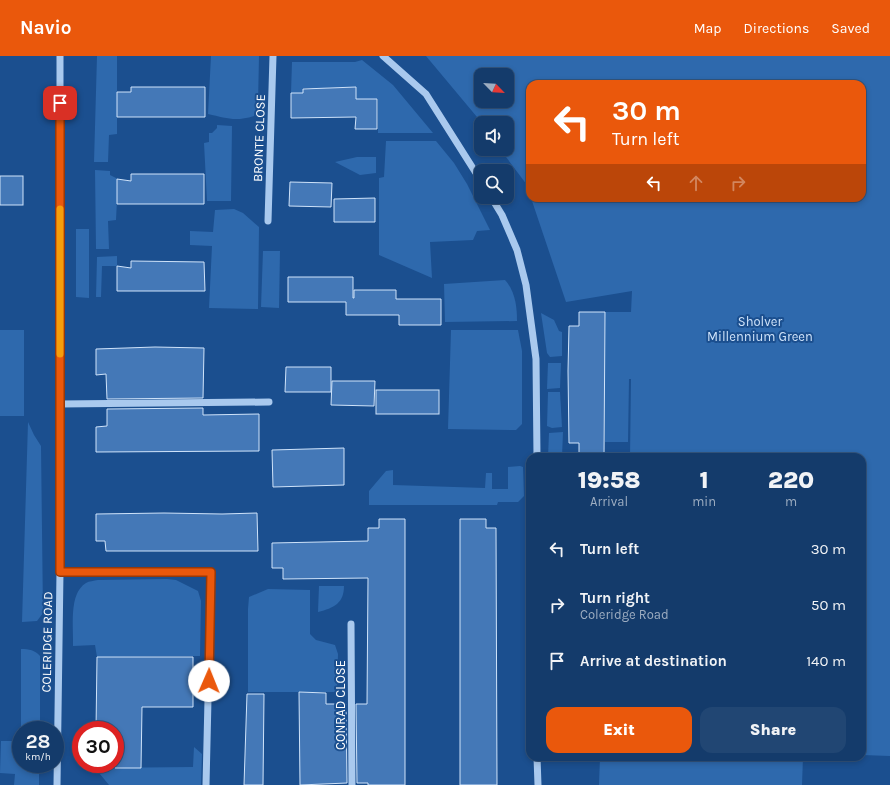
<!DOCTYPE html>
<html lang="en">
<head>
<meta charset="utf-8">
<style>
	:root { --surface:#143b6b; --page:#214673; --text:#f1f3f6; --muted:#9dadc1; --line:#33557e; --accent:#ea580c }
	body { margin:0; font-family:Karla,sans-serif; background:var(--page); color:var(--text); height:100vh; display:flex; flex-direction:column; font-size:15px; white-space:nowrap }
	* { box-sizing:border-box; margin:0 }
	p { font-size:13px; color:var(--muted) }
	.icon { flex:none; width:22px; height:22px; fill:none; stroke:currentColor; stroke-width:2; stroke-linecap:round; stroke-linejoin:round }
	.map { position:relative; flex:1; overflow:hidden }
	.side { position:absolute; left:526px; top:397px; width:340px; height:308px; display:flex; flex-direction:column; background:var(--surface); border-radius:12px; box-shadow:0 2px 6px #0003,0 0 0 1px var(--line) }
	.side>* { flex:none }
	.top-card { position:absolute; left:526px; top:24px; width:340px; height:122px; border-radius:12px; box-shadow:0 2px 6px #0003,0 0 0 1px var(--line); background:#ea580c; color:#fff; overflow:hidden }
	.needle { width:26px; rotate:115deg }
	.controls { position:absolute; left:474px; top:12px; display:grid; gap:8px }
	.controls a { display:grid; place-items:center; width:40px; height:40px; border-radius:8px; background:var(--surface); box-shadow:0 2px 6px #0003,0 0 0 1px var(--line); font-size:20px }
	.speed { position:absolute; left:12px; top:665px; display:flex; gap:8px; font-size:20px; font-weight:700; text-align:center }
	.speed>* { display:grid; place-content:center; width:52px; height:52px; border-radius:50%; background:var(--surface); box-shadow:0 2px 6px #0003,0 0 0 1px var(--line); line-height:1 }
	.speed small { font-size:10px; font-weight:400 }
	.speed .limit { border:6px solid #d22; background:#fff; color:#111 }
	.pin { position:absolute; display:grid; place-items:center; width:34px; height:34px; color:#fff; margin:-17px; border-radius:8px; box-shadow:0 2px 6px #0006 }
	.me { position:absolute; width:44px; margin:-22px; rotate:1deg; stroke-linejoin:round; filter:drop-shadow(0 0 3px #0008) }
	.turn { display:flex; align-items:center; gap:14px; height:84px; padding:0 20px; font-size:18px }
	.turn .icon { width:52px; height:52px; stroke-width:2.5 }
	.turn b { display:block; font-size:28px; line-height:34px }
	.lanes { display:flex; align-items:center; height:38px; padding:0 20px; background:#0003; justify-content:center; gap:20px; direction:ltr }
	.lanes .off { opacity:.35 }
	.eta { display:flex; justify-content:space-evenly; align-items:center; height:68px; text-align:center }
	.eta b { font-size:24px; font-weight:800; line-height:28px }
	.primary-button { display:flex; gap:8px; margin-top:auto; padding:8px 20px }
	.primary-button a { flex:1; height:46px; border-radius:12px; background:var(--accent); color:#fff; font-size:16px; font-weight:800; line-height:46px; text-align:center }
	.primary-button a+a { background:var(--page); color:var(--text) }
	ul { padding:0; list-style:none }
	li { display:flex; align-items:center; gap:12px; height:56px; padding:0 20px }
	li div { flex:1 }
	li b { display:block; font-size:15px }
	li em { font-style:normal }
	header { display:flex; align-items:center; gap:24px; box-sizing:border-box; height:56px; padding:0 20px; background:var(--accent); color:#fff }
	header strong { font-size:19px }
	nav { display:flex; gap:22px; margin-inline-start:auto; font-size:14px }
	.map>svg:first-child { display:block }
	.green { fill:#2e69ad; fill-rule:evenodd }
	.building { fill:#4478b7; stroke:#cfe3fa }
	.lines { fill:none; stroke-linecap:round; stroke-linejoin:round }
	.minor { stroke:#a9c9ee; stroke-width:7 }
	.route-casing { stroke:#983908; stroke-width:10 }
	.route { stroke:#ea580c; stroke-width:7 }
	.slow { stroke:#f59e0b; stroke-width:7 }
	.labels { text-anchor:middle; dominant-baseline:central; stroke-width:4; stroke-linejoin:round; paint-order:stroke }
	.street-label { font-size:13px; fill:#fff; stroke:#1b4f8f }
	.park-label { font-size:13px; fill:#cfe3fa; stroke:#1b4f8f }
</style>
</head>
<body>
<header>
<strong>Navio</strong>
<nav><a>Map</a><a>Directions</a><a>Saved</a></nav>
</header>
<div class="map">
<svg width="890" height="729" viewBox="0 0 890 729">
	<rect width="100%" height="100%" fill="#1b4f8f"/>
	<g class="green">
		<polygon points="97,0 117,0 117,78 109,79 108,106 94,106"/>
		<path d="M211,0h48l-1,48 -4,12c-19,6 -28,2 -46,-2z"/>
		<path d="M426,0h464v700l-28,-1v-298h-232l1,-78h-2l-1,63h-23v-130h26l1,-21 -66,11 -35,-104h331v-114h-332v110l-3,-9 -27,-36h7v-26h-25zM481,19h26v26h-26z"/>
		<polygon points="362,4 393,29 433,77 378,77 378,43 368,43 368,47 356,47 356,31 325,32 325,36 312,37 312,32 303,32 303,37 291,37 292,6 355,6"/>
		<polygon points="217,69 232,70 231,145 207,145 204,87 209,86 209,77 212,77 217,72"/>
		<polygon points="386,85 436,85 454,107 467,128 490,174 477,175 473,184 430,186 432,222 379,199 379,122 384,121"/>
		<polygon points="357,101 376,101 376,117 360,119 335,106"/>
		<polygon points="95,114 110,115 110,119 118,123 116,164 108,165 109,193 96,193"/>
		<polygon points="234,153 243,157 259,171 258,253 209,252 212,190 190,189 190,175 213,176 215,154"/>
		<polygon points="76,173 89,173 89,242 76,241"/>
		<polygon points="263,195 280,195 279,252 261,251"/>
		<polygon points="117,200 117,210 102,210 101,241 96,241 97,201"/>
		<path d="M505,224c10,11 12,26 12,41l-72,1 -1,-38z"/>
		<polygon points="541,257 554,264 559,275 562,276 562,300 550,301 547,297"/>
		<rect x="0" y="274" width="24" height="86"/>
		<polygon points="451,274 518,274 522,295 522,368 516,374 448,373"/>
		<polygon points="548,307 561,307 560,332 547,333"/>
		<polygon points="548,336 560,336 562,371 552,372 547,370"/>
		<polygon points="28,366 34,379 41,390 43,557 37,565 22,566"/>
		<polygon points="563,376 562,401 548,401 549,377"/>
		<polygon points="627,396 627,401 604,401 604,397"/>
		<polygon points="520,410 523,411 524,440 518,446 498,446 497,449 369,449 369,435 386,415 393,414 393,429 485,432 486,417 492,417 492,433 508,433 508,411"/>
		<path d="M167,523l9,1 22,11 3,10 -1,55 -103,1 -2,-12 -22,1c1,-18 -5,-52 13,-63 3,-2 8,-2 12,-3z"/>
		<path d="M319,530h25c0,17 -10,22 -26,26z"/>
		<polygon points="268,533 310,534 310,578 316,584 335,589 338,598 337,636 248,636 248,553 249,541"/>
		<path d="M21,593c8,0 14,1 19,7v74h-19z"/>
		<polygon points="1,685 21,685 21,708 39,708 39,729 14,729 15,718 0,717"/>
		<polygon points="194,691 202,698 201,729 109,729 95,712 193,711"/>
		<polygon points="600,701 803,701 802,729 599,729"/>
	</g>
	<g class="building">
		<polygon points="131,31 205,31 205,61 117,61 117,36 131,36"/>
		<polygon points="356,31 356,43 377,43 377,73 355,73 356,61 291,62 291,37 303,37 303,33"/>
		<polygon points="131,118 204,118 204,148 117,148 117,123 131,125"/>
		<rect x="0" y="120" width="23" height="29"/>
		<polygon points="290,126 332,127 331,151 289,150"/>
		<polygon points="375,142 375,166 334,166 334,143"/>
		<polygon points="131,205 204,206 205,235 117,235 117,210 131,212"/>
		<polygon points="288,221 353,221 353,242 354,242 354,234 396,234 396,243 441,243 441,269 399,269 399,259 346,259 346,246 288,246"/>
		<polygon points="579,256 605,256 604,401 579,401 579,387 569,387 568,315 569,270 579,270"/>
		<polygon points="155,291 204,292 203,342 107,343 106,318 96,319 96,293"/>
		<polygon points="286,311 331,311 331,336 285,336"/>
		<polygon points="332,325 375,325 374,350 331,349"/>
		<rect x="376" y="334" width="63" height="24"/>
		<polygon points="203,352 203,359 259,358 259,395 96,396 96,371 107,370 107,353"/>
		<polygon points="344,392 344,429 273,431 272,394"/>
		<polygon points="164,457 222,458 257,457 258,495 106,495 105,485 96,485 96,458"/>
		<polygon points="379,463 405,463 405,729 368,729 368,727 357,727 356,648 367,648 368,522 283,523 283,512 272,512 272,487 368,485 368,472 379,472"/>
		<polygon points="460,463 486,463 486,472 496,472 497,729 460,729"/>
		<polygon points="97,601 193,601 193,651 142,651 141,712 115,712 115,674 96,674"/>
		<polygon points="299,636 326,637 326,648 346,648 347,727 300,729"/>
		<polygon points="247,638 264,638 263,729 244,729"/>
	</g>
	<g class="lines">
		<g class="minor">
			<polyline points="383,0 426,38 481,125"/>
			<polyline points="491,141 502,159 517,194 526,229 536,303 537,401"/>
			<polyline points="268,165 273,0"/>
			<polyline points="60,348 269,346"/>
			<polyline points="60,516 211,516 206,729"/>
			<polyline points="351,568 352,729"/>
			<polyline points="537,701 538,729"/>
			<polyline points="57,729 60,516 60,0"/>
		</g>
	</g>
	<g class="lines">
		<g class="route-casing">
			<polyline id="route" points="60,47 60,516 211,516 209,625"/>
		</g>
		<use href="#route" class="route"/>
		<polyline class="slow" points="60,153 60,298"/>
	</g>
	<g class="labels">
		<g class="street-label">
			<text transform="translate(259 82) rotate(-88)">BRONTE CLOSE</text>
			<text transform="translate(47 586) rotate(-89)">COLERIDGE ROAD</text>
			<text transform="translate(340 649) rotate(-90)">CONRAD CLOSE</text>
		</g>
		<g class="park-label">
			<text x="760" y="265">Sholver<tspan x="760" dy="15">Millennium Green</tspan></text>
		</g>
	</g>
</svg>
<div class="controls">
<a><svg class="needle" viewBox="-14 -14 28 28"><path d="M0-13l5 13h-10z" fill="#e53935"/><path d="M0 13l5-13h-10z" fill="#9dadc1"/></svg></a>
<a><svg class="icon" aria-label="sound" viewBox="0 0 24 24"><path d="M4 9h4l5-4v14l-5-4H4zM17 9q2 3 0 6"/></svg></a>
<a><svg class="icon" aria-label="search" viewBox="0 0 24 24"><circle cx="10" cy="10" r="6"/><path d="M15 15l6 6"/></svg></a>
</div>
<div class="speed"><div>28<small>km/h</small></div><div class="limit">30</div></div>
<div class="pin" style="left:60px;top:47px;background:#d93025"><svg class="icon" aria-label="arrive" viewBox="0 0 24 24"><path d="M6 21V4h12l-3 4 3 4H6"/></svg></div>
<svg class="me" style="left:209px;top:625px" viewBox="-20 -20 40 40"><circle r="19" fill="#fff"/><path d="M0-13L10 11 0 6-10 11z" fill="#ea580c"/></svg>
<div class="top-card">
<div class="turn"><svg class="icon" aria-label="left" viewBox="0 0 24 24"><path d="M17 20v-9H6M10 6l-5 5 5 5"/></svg><div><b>30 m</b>Turn left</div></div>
<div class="lanes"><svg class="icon" aria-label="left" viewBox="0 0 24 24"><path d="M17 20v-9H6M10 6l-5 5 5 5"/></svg><svg class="icon off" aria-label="ahead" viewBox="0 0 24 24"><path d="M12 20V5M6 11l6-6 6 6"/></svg><svg class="icon off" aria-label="right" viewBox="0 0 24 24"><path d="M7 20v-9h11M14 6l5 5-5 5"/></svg></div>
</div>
<section class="side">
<div class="eta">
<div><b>19:58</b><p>Arrival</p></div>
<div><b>1</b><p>min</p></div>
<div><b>220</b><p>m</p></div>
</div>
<ul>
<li><svg class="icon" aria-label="left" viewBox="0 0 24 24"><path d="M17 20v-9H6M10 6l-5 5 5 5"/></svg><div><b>Turn left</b></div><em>30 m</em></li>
<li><svg class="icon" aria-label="right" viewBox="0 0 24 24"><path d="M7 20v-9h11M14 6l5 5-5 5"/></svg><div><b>Turn right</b><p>Coleridge Road</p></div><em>50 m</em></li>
<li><svg class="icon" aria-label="arrive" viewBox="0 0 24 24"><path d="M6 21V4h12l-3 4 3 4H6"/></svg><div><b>Arrive at destination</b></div><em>140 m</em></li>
</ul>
<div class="primary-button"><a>Exit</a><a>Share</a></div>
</section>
</div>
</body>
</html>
